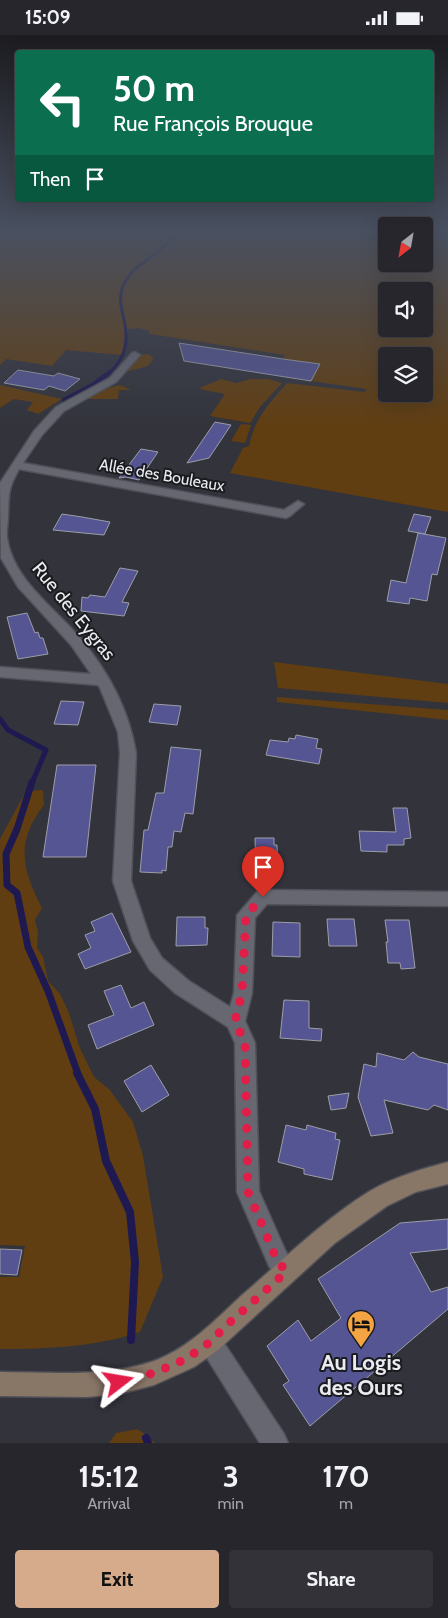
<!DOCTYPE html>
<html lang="en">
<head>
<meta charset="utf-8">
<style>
	:root { --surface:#26262c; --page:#323238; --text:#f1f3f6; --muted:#a4a5a9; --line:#424348; --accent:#d6ab8b }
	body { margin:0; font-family:Cabin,sans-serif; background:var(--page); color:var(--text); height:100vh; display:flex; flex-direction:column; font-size:19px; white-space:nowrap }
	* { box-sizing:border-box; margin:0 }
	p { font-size:16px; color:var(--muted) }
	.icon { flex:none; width:28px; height:28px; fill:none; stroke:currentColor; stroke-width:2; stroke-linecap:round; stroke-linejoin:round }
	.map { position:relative; height:1408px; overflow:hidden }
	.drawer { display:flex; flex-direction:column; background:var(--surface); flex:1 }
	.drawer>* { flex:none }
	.hud { position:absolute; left:15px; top:15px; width:419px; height:152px; border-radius:5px; box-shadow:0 5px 20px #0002,0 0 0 1px var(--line); background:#0b6e4f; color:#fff; overflow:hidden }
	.needle { width:32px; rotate:211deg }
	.fabs { position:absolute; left:378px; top:182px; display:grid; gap:10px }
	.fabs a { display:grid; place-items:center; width:55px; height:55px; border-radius:5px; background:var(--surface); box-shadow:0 5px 20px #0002,0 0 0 1px var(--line); font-size:25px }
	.pin { position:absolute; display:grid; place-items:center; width:42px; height:42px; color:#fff; margin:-51px -21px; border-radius:50% 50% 50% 0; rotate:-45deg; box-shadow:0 0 5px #0007 }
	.pin .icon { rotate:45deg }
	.me { position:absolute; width:55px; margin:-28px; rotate:76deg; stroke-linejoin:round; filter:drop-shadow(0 0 4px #0008) }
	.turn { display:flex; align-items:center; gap:18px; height:105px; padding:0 15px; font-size:22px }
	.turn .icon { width:65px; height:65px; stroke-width:2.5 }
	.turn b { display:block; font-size:35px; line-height:42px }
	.then { display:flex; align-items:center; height:48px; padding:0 15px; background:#0003; gap:10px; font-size:19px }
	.eta { display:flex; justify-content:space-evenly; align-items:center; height:85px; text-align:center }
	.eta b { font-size:30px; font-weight:700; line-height:35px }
	.button { display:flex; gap:10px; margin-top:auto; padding:10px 15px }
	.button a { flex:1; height:58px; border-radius:5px; background:var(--accent); color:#111; font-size:20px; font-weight:700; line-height:58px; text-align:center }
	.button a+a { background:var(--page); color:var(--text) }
	.status { display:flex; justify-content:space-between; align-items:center; height:35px; padding:0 25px; background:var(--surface); direction:ltr }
	.status svg { height:14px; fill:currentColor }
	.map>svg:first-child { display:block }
	.green { fill:#613e12; fill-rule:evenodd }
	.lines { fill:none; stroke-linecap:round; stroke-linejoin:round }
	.stream-far4 { stroke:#1e1951; stroke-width:3 }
	.stream-far3 { stroke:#1e1951; stroke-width:4.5 }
	.stream-far2 { stroke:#1e1951; stroke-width:5 }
	.stream-far1 { stroke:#1e1951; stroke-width:7 }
	.stream { stroke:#1e1951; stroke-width:8 }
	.building { fill:#545592; stroke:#9d9ea8 }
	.street-casing { stroke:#505058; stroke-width:3 }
	.secondary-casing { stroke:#505058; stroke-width:3 }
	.street { fill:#666770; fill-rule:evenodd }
	.secondary { fill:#887667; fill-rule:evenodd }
	.route { stroke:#e11d48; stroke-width:9; stroke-dasharray:0 16.2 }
	.labels { text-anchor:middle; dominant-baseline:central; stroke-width:4; stroke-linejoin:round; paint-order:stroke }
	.far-street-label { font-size:16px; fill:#eaebf0; stroke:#1a1b1e }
	.street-label { font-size:19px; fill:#eaebf0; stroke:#1a1b1e }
	.near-poi-label { font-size:22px; font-weight:bold; fill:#eaebf0; stroke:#1a1b1e }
</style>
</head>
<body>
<div class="status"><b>15:09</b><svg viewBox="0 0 49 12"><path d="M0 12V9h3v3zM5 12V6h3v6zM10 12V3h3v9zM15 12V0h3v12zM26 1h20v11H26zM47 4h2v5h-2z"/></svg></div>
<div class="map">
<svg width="448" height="1408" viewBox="0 0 448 1408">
	<rect width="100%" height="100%" fill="#32333b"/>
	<g class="green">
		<path d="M0,196h386v33h38v-33h24v281l-218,-39 13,-25 6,-2c6,-29 20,-42 38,-63l78,9 1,-3 -55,-8 9,-17 -37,-5 2,-4 -135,-21 -2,-4 -10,-2 -10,1 -4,10 -2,16 -56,-5 -14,16 -46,-7 -6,6zM386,256h38v38h-38zM386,321h38v38h-38z"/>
		<polygon points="148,319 154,323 148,331 125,337 139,320"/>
		<polygon points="221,344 236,348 250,344 268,344 282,348 260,372 250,388 210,381 225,359 200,354 202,352"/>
		<polygon points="0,350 62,364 38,379 27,375 33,367 14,364 0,373"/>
		<polygon points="120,350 131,355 119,355 118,364 85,364 108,353"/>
		<polygon points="241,389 251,390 245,408 231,406"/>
		<polygon points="274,627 448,649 448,668 278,653"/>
		<polygon points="277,662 448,675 448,685 277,667"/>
		<path d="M43,755l1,15c-29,37 -22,64 -2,103l-7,12 3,12 -1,16 6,9 5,24 12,13 9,19 10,33 15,31 15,12 24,33 10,34 20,121 -23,55c-45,15 -93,17 -140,17v-72h19l6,-31 -25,-1v-406l26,-48z"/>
		<polygon points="138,1394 155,1408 109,1408 116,1398"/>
	</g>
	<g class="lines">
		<path class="stream-far4" d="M108,339c20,-18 21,-34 15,-59 -2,-10 -4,-15 -1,-26 9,-28 42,-32 53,-58"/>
		<polyline class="stream-far3" points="64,365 91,351 110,337"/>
		<polyline class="stream-far2" points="0,684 8,695 46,715 32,748"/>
		<polyline class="stream-far1" points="32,747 17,794 6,819 7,850 17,858 28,912 48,956 78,1039"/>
		<g class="stream">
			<polyline points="77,1038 95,1074 106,1126 130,1177 135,1227 131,1305"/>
			<polyline points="146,1403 148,1408"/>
		</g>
	</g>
	<g class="building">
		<polygon points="179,308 283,324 320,329 311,346 184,326"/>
		<polygon points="18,335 54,341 58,338 80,344 65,356 49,351 44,355 4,348"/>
		<polygon points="215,387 231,390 209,423 187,428"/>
		<polygon points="141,414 158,417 139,445 126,442 119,443"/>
		<polygon points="62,479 82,482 110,487 104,500 53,495"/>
		<polygon points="414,479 431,482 425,499 408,496"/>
		<polygon points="418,498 446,503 437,540 432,539 427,566 410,563 409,569 387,566 391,545 406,548"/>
		<polygon points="120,533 138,536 122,567 129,568 124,581 81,576 82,562 88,563 90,560 105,562"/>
		<polygon points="27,578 35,598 38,597 40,603 43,603 48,619 18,624 7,582"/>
		<polygon points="61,666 84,667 78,690 54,689"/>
		<polygon points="154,669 181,671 177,690 149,687"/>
		<polygon points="296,700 318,704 316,713 322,714 319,729 266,720 270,705 288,707 289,703 295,704"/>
		<polygon points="171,712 201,715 193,779 185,778 181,797 174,796 172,812 168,812 166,836 162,835 162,838 140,837 144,795 148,795 156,758 164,758"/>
		<polygon points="57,730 96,730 86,822 43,822"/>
		<polygon points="393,773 407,773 411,803 404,804 404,810 387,810 387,817 361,816 359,796 396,797"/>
		<polygon points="255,803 274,803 274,810 277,810 278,837 256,837"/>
		<polygon points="112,878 131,917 85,934 78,919 91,913 85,900 95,896 91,887"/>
		<polygon points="177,882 205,882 205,893 208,893 207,910 176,911"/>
		<polygon points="327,884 354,884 357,911 329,911"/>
		<polygon points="385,885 409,885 415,933 401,934 400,928 388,928 386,907 388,907"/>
		<polygon points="273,887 300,888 300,922 272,921"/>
		<polygon points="121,950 131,973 144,967 154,990 97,1014 88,990 114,980 104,956"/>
		<polygon points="284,965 309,966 309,993 322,994 321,1006 280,1003"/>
		<polygon points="413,1017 419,1022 448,1029 448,1075 434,1070 428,1075 384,1065 393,1098 371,1101 358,1062 364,1029 376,1032 377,1018 404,1025"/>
		<polygon points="151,1030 169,1060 142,1077 124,1046"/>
		<polygon points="349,1058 346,1073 331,1075 328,1061"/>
		<polygon points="286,1090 306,1095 307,1090 336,1098 335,1104 340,1105 332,1145 304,1139 304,1134 278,1127"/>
		<polygon points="448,1184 448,1214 410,1218 431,1257 448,1252 448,1274 310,1391 283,1350 289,1346 267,1311 298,1285 311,1306 341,1283 318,1244 400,1188"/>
		<polygon points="0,1214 22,1215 17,1240 0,1239"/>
	</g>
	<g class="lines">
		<g class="street-casing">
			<g id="street">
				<path d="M135,317l5,3 -24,27 -52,29 -22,24 -19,28 261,47 14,-9 6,3 -14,12 -4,2 -267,-49c-11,20 -10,23 -11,47 0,7 -2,15 -1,22 6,42 48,70 73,100 28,33 49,72 56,115l-5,128 19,57 12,20 27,23 41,26 4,-14 3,-78 20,-23 6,-2 185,2v14l-181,-2 -12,14 -3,75 -7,28 10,22 4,148 26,59 12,22 -3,8 -8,3 -8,-3 -9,-14 -32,-74 -2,-149 -7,-16 -53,-34 -25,-23 -17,-29 -20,-60 7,-128 -2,-21 -18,-44 -2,-3 -98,-8v-10l91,7 -20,-29 -53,-58 -17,-29 -1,-75 34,-52 22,-24 54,-29 22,-25z"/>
				<polygon points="210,1295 218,1299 284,1399 288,1408 260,1408 202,1315 198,1307 202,1299"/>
			</g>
		</g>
		<g class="secondary-casing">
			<path id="secondary" d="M448,1127v22l-32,8 -29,14 -52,37 -117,107 -24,17 -40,18 -35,9 -33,3 -86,-1v-24c51,0 105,6 154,-11 35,-13 60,-40 87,-65 42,-36 82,-76 129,-105 24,-14 52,-22 78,-29z"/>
		</g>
		<use href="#street" class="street"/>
		<use href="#secondary" class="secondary"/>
	</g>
	<linearGradient id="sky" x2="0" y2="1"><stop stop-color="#1c1c20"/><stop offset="0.5" stop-color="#495060"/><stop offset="1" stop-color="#495060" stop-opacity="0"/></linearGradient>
	<rect width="448" height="393" fill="url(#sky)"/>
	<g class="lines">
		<polyline class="route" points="119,1347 154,1338 186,1324 210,1307 227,1290 286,1237 276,1223 248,1157 245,1008 235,986 242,958 246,880 263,862"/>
	</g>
	<defs>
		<g id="hotel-pin" transform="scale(1.4375)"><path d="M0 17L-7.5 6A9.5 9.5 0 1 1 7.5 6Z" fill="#f4a443" stroke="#1a1b1e"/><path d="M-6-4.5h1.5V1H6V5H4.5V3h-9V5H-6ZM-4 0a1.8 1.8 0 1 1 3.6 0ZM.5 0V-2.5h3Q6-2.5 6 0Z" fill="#111"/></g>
	</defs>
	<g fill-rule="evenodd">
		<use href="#hotel-pin" x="361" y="1289"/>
	</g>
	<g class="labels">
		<g class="far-street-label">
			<text transform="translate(162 440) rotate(10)">Allée des Bouleaux</text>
		</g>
		<g class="street-label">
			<text transform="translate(74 576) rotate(51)">Rue des Eygras</text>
		</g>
		<g class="near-poi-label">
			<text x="361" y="1327">Au Logis<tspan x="361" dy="25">des Ours</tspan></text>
		</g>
	</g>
</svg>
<div class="fabs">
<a><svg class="needle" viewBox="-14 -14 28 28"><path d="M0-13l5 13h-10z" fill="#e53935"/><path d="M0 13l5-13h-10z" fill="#a4a5a9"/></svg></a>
<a><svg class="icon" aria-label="sound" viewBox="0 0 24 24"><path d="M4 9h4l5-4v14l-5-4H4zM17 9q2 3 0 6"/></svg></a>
<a><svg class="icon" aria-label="layers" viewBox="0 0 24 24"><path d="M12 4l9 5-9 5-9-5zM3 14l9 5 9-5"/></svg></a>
</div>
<div class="pin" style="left:263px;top:862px;background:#d93025"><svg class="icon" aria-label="arrive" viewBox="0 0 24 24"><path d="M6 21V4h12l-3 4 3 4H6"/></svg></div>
<svg class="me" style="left:119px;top:1347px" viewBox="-20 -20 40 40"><path d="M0-17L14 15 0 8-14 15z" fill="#e11d48" stroke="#fff" stroke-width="4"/></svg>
<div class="hud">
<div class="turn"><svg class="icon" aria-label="left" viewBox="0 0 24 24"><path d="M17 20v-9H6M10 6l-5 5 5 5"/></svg><div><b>50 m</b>Rue François Brouque</div></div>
<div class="then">Then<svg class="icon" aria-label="arrive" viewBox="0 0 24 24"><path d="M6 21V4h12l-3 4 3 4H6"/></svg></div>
</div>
</div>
<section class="drawer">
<div class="eta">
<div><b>15:12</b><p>Arrival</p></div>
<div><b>3</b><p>min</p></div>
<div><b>170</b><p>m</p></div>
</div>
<div class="button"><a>Exit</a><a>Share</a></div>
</section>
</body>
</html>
